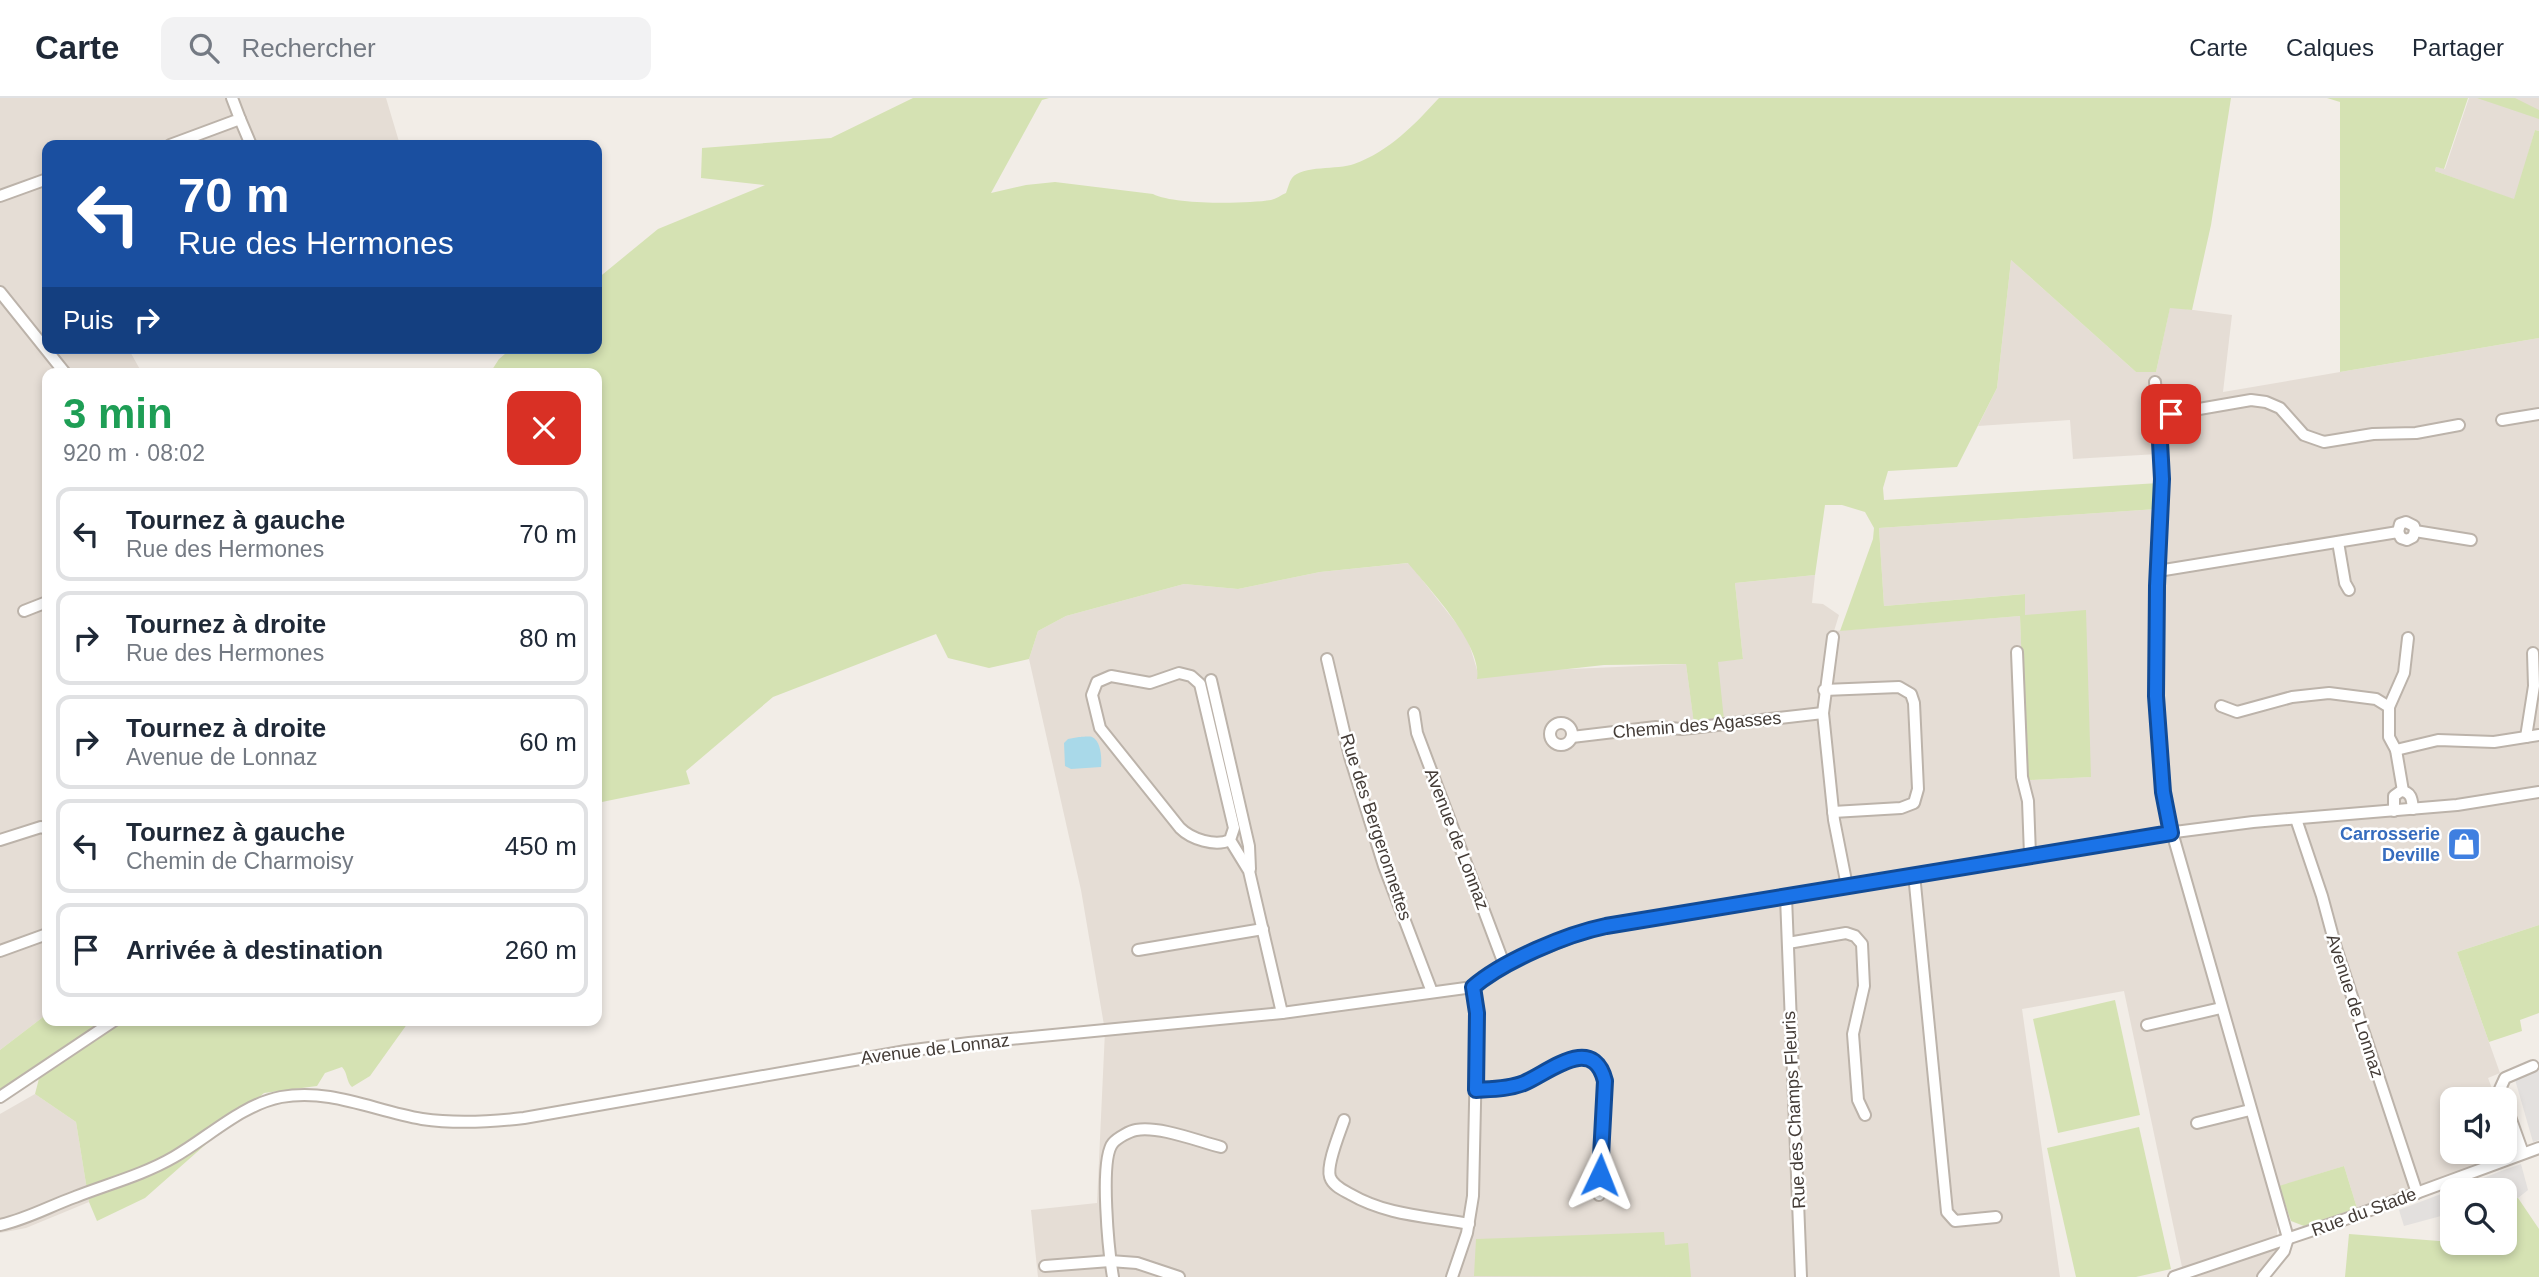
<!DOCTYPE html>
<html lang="fr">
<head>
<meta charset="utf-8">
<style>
	:root { --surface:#fff; --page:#f2f2f3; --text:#1f2937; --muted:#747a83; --line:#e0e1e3 }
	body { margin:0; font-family:Arial,sans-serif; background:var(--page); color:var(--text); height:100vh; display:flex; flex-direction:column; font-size:26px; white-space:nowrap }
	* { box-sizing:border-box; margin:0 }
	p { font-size:23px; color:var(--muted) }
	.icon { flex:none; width:38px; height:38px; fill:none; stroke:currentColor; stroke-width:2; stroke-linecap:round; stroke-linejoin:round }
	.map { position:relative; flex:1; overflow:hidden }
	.sheet { position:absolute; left:42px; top:270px; width:560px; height:658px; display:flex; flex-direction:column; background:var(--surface); border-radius:14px; box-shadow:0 4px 10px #0003 }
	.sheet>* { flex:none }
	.guide { position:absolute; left:42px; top:42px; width:560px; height:214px; border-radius:14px; box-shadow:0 4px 10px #0003; background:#1a4fa0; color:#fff; overflow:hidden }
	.buttons { position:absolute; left:2440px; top:989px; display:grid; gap:14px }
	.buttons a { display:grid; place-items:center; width:77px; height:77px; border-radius:14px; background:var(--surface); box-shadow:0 4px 10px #0003; font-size:35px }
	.pin { position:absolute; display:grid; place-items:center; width:60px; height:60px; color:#fff; margin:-30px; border-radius:14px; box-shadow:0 4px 10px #0006 }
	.me { position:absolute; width:77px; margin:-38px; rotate:2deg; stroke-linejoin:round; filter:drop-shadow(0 0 5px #0008) }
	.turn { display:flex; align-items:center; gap:24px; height:147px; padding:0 21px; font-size:32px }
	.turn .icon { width:91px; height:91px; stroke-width:2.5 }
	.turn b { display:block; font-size:49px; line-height:60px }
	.then { display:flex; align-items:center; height:66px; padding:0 21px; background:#0003; gap:14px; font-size:26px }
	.round { display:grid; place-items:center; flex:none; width:74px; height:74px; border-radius:14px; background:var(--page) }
	.summary { display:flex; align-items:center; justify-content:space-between; height:119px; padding:0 21px }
	h1 { font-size:42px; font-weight:600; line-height:52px; color:#1e9e55 }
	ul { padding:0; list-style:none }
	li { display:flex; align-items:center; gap:21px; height:94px; margin:0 14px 10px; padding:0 7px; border:4px solid var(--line); border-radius:14px }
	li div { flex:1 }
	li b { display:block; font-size:26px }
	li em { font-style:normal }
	header { display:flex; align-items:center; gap:42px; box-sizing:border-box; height:98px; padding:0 35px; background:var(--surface); border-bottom:2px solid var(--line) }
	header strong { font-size:33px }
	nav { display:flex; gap:38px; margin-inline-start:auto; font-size:24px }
	.search { width:490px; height:63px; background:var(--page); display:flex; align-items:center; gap:18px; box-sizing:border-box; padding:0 24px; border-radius:14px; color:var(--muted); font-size:26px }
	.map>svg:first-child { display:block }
	.residential { fill:#e5ddd5 }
	.green { fill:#d5e2b3 }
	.parking { fill:#e3e0de }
	.water { fill:#a9d9e9 }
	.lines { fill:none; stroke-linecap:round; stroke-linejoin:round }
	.minor-casing { stroke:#bcb3aa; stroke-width:14 }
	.minor { stroke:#fff; stroke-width:10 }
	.route-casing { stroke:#114b97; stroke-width:18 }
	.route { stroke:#1a73e8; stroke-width:12 }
	.labels { text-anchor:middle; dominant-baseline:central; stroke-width:5; stroke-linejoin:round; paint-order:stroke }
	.street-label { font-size:18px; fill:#443c37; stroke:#fff }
	.shop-label { font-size:18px; font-weight:bold; fill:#366cbe; stroke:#fff; text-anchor:end }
</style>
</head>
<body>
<header>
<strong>Carte</strong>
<div class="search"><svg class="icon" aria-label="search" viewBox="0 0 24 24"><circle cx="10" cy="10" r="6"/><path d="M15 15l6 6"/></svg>Rechercher</div>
<nav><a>Carte</a><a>Calques</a><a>Partager</a></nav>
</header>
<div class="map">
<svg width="2539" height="1179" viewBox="0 0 2539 1179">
	<rect width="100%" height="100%" fill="#f2ede7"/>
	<g class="residential">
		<polygon points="0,0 386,0 400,47 47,47 47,250 128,250 142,275 47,275 47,916 0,952"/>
		<polygon points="2469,0 2539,0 2539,33 2535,32 2515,102 2435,73 2436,69 2445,71"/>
		<polygon points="2011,162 2136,274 2156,274 2170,209 2232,217 2223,294 2539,240 2539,827 2457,854 2500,975 2488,980 2496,1001 2452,1001 2452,1054 2504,1054 2504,1022 2516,1052 2357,1110 2344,1068 2268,1092 2277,1122 2277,1155 2257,1179 2176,1179 2182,1169 2124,893 2022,911 2060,1179 1038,1179 1031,1112 1097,1105 1105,933 1081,792 1029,561 1038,533 1066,518 1184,486 1238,491 1320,474 1409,465 1467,539 1478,575 1686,566 1694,625 1718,563 1743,561 1735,485 1815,477 1812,505 1823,506 1839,517 1834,533 2020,518 2026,680 2031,682 2090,679 2025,517 2024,496 1884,508 1879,430 2157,411 2158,356 2073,361 2070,322 1978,328 1997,290"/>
		<polygon points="35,996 76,1024 89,1104 26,1130 0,1135 0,1016"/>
	</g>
	<g class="green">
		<path d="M913,0h136l-7,2 -51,93 35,-8 29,-3 98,12c21,11 93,10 118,6 5,-1 10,-5 15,-7 2,-5 3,-11 6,-15 10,-13 46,-8 62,-14 36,-13 60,-39 85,-66h792l-20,127 -19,85 -22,-2 -14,64h-20l-125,-112 -14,128 -40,79 -69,4 -5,17 1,12 275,-17 -2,26 -278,19 5,78 141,-12v21l61,-5 5,167 -60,3 -5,-1 -6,-163 -180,15 33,-92 1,-11 -9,-16 -23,-7h-17l-10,70 -80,8 8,76 -25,3 6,58 -30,4 -8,-60 -82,1 -127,14c6,-34 -48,-90 -69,-116l-88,9 -82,17 -54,-5 -118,32 -28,15 -9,28 -40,9 -41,-10 -12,-24 -163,63 -87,74 4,13 -93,19v-430h-107l9,-14 13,-11h85v-69l61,-50 107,-44 -64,-7 1,-30 129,-10z"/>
		<polygon points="2327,0 2468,0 2444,71 2436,69 2435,73 2514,101 2535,32 2539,33 2539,240 2340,274 2340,4"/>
		<polygon points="2477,0 2515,0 2539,12 2539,21"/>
		<polygon points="2539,827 2539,915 2520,922 2522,933 2489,944 2457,854"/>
		<polygon points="2115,902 2140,1017 2058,1035 2033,921"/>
		<path d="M47,916v6h363l-40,56 -18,11c-6,-5 -4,-14 -10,-20l-17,6 -8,13 -53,7 -119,105 -48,23 -8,-19 -13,-80 -41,-28 8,-31 -43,26v-39z"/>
		<polygon points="2139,1029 2171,1171 2136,1179 2076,1179 2047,1050"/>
		<polygon points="2344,1068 2357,1110 2304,1128 2291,1123 2279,1088"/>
		<polygon points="2509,1100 2518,1100 2539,1131 2539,1179 2345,1179 2349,1136 2452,1144 2504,1144 2504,1101"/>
		<polygon points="1664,1134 1665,1147 1688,1145 1691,1179 1474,1178 1476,1141"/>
	</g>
	<g class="parking">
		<polygon points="2539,971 2539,1042 2533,1044 2514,978"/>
		<polygon points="2521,1066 2528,1092 2518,1100 2504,1101 2504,1092 2452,1092 2452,1115 2404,1128 2399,1112 2504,1072"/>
	</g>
	<path class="water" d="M1079,639c2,0 11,-1 13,0 9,4 10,21 9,30l-30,2 -6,-3 -1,-23 4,-4z"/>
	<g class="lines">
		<g class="minor-casing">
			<g id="minor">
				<polyline points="240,21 251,47"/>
				<polyline points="170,47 240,21 232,0"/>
				<polyline points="0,98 47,81"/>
				<polyline points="0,194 65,275"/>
				<polyline points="2155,284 2162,359 2156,598 2164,706 2288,1140"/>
				<polyline points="2502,322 2539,316"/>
				<polyline points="2159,325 2176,315 2251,302 2266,304 2280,310 2304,337 2324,344 2373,336 2416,335 2459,327"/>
				<polyline points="2415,433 2471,442"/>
				<polyline points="2398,434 2400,426 2406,424 2414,428 2415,433"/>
				<polyline points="2398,434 2401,440 2407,442 2413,439 2415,433"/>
				<polyline points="2338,444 2345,485 2349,492"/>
				<polyline points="2158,473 2398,434"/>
				<polyline points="24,513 47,504"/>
				<polyline points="1833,539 1823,615 1834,722 1847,788"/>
				<polyline points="2017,554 2022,679 2028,703 2030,757"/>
				<polyline points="1327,561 1350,659 1384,768 1432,894"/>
				<polyline points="1211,582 1249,748 1250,771"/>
				<polyline points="1824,592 1899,589 1911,596 1914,605 1918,691 1914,705 1901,710 1833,714"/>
				<polyline points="2221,608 2237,614 2292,599 2329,595 2376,601 2389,609 2389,639 2396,652 2403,693"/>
				<polyline points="2389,609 2404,575 2408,540"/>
				<polyline points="1414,615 1417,635 1504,866"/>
				<circle cx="1561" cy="636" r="11"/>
				<polyline points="1572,639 1656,629 1682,631 1823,615"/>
				<polyline points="2526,639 2534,588 2533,555"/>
				<polyline points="2396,652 2438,642 2494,644 2539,637"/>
				<path d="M2394,713v-15l7,-5c11,1 11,9 12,18"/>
				<polyline points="2296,721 2322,798 2336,850 2417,1095"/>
				<polyline points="0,742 41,729 47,731"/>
				<path d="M1230,742c-15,7 -39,-1 -50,-12l-80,-100 -8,-33 5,-13 14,-6 39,7 29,-10 12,3 9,8 34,144 -4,12 19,31 33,142"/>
				<polyline points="1914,776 1947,1114 1955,1123 1996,1119"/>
				<polyline points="1786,799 1801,1179"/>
				<polyline points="1788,845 1846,835 1855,838 1862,846 1864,888 1853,936 1858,1002 1865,1017"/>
				<polyline points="1138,852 1263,831"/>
				<polyline points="0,853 47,836"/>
				<polyline points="2147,927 2221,910"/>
				<path d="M1476,992c14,-1 29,-1 43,-5 26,-8 74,-54 86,-4l-6,114"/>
				<polyline points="0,999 115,922"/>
				<polyline points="2504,1001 2500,991 2505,980 2533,968"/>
				<polyline points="2504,1002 2523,1055"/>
				<path d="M1344,1022c-4,12 -18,45 -14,57 3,9 13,13 20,17 38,22 78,22 119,30"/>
				<polyline points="2197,1025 2250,1012"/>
				<path d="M0,1127c27,-6 50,-19 75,-28 33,-13 68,-22 99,-40 35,-20 67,-52 107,-60 50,-9 93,14 141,22 34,5 68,3 102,-1l382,-67 63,-8 313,-30 191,-26 28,-22 79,-31 27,-8 568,-94 78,-10 204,-17 82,-13"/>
				<polyline points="1045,1168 1110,1163 1137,1165 1179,1179"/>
				<path d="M1113,1179c-4,-23 -14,-118 0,-134 4,-5 17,-12 23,-13 25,-4 61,11 85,17"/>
				<polyline points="1452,1179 1467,1135 1473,1098 1477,915 1473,889"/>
				<polyline points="2174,1179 2343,1122 2539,1050"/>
				<polyline points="2263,1179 2284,1153 2288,1140"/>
			</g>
		</g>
		<use href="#minor" class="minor"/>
	</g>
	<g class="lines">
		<g class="route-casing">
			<path id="route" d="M1600,1077l5,-94c-12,-48 -57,-8 -81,2 -15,6 -32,6 -48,7l1,-77 -4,-26c30,-26 94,-53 133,-61l565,-93 -8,-41 -7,-96 1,-110 5,-107 -3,-56 12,-9"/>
		</g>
		<use href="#route" class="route"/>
	</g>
	<defs>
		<g id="shop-square" transform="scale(1.75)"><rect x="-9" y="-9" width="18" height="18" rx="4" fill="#3f7fe0" stroke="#fff"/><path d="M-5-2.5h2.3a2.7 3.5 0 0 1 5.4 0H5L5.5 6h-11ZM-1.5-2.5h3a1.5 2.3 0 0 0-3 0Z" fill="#fff"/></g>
	</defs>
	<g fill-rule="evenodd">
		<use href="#shop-square" x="2464" y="746"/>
	</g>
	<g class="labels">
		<g class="street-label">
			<text transform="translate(1697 627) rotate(-5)">Chemin des Agasses</text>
			<text transform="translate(1376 729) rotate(72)">Rue des Bergeronnettes</text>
			<text transform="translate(1457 741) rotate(69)">Avenue de Lonnaz</text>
			<text transform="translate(2355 908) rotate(72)">Avenue de Lonnaz</text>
			<text transform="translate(935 951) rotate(-7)">Avenue de Lonnaz</text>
			<text transform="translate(1794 1012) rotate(-93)">Rue des Champs Fleuris</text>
			<text transform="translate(2364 1114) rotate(-20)">Rue du Stade</text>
		</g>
		<g class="shop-label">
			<text x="2440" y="736">Carrosserie<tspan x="2440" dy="21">Deville</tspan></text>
		</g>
	</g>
</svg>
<div class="buttons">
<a><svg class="icon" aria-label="sound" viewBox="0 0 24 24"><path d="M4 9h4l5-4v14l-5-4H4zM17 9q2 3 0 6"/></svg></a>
<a><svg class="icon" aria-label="search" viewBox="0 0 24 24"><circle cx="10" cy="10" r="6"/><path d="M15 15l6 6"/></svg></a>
</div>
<div class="pin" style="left:2171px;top:316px;background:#d93025"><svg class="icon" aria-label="arrive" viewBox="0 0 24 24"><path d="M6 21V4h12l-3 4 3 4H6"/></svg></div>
<svg class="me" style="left:1600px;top:1077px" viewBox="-20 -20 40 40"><path d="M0-17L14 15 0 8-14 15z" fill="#1a73e8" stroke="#fff" stroke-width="4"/></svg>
<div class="guide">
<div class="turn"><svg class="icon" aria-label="left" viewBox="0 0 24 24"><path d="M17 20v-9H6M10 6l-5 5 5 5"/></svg><div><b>70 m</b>Rue des Hermones</div></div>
<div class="then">Puis<svg class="icon" aria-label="right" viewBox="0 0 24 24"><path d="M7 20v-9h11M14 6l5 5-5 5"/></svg></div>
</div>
<section class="sheet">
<div class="summary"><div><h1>3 min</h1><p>920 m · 08:02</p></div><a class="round" style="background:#d93025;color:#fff"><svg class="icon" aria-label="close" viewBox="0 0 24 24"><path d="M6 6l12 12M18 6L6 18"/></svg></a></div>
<ul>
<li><svg class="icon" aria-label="left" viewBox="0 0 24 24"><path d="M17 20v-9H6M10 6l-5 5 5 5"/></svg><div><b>Tournez à gauche</b><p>Rue des Hermones</p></div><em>70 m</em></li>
<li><svg class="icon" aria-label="right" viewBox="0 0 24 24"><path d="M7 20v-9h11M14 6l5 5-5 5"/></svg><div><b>Tournez à droite</b><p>Rue des Hermones</p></div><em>80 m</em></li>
<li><svg class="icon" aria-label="right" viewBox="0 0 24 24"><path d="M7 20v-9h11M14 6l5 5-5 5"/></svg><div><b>Tournez à droite</b><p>Avenue de Lonnaz</p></div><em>60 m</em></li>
<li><svg class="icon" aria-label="left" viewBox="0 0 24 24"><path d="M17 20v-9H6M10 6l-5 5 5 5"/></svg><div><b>Tournez à gauche</b><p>Chemin de Charmoisy</p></div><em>450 m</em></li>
<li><svg class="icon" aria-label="arrive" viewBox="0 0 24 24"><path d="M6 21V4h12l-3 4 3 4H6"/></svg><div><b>Arrivée à destination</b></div><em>260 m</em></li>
</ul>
</section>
</div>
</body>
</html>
